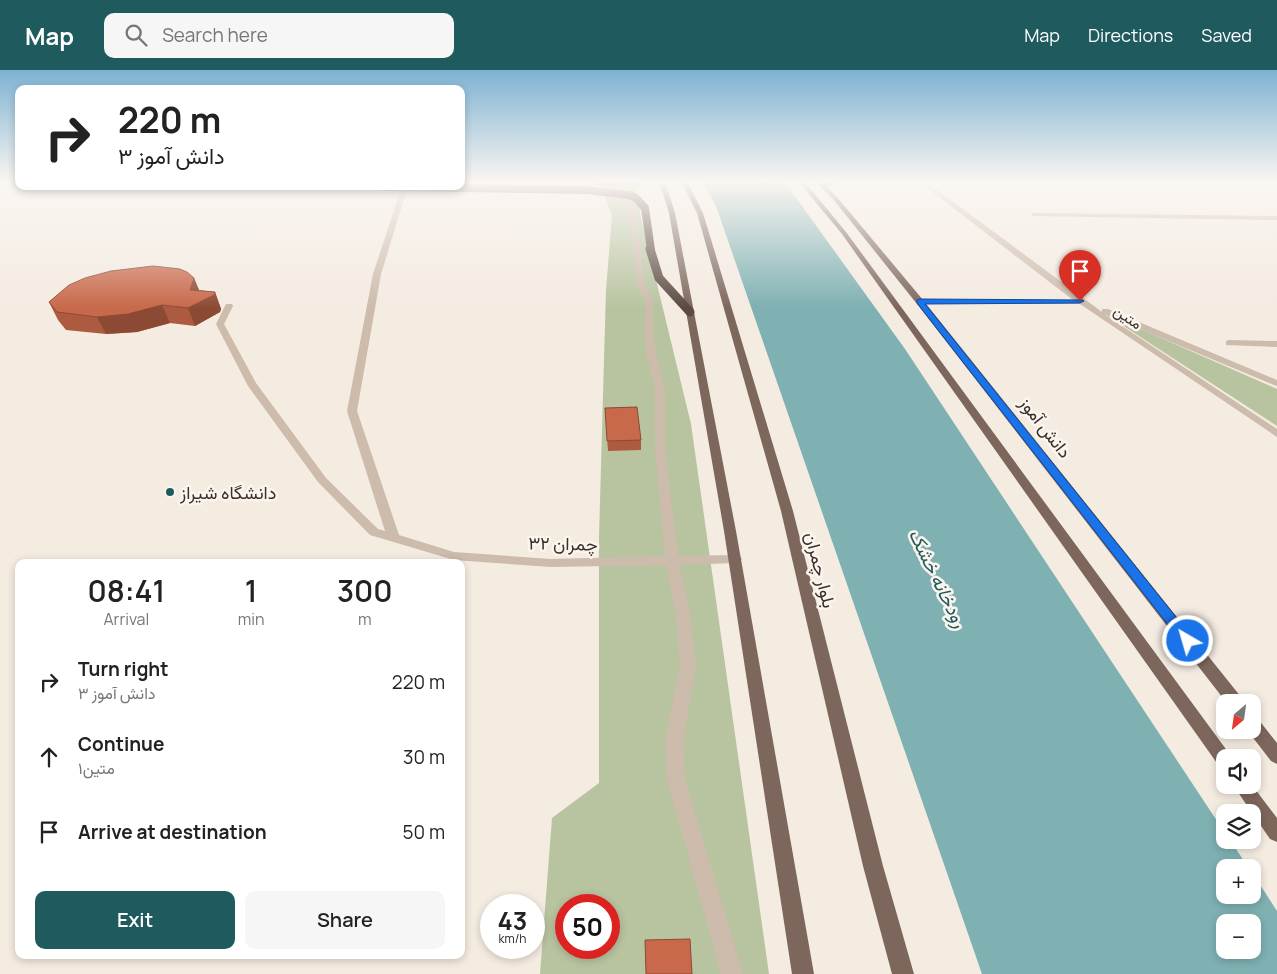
<!DOCTYPE html>
<html lang="en">
<head>
<meta charset="utf-8">
<style>
	:root { --surface:#fff; --page:#f6f6f6; --text:#222; --muted:#767676; --accent:#1f5a5e }
	body { margin:0; font-family:Manrope,Vazirmatn,sans-serif; background:var(--page); color:var(--text); height:100vh; display:flex; flex-direction:column; font-size:19px; white-space:nowrap }
	* { box-sizing:border-box; margin:0 }
	p { font-size:16px; color:var(--muted) }
	.icon { flex:none; width:28px; height:28px; fill:none; stroke:currentColor; stroke-width:2; stroke-linecap:round; stroke-linejoin:round }
	.map { position:relative; flex:1; overflow:hidden }
	.side { position:absolute; left:15px; top:489px; width:450px; height:400px; display:flex; flex-direction:column; background:var(--surface); border-radius:10px; box-shadow:0 2px 8px #0003 }
	.side>* { flex:none }
	.guide { position:absolute; left:15px; top:15px; width:450px; height:105px; border-radius:10px; box-shadow:0 2px 8px #0003; background:#fff; color:var(--text); overflow:hidden }
	.needle { width:32px; rotate:209deg }
	.fabs { position:absolute; left:1216px; top:624px; display:grid; gap:10px }
	.fabs a { display:grid; place-items:center; width:45px; height:45px; border-radius:10px; background:var(--surface); box-shadow:0 2px 8px #0003; font-size:25px }
	.speed { position:absolute; left:480px; top:824px; display:flex; gap:10px; font-size:25px; font-weight:700; text-align:center }
	.speed>* { display:grid; place-content:center; width:65px; height:65px; border-radius:50%; background:var(--surface); box-shadow:0 2px 8px #0003; line-height:1 }
	.speed small { font-size:12px; font-weight:400 }
	.speed .limit { border:8px solid #d22; background:#fff; color:#111 }
	.pin { position:absolute; display:grid; place-items:center; width:42px; height:42px; color:#fff; margin:-51px -21px; border-radius:50% 50% 50% 0; rotate:-45deg; box-shadow:0 0 5px #0007 }
	.pin .icon { rotate:45deg }
	.me { position:absolute; width:55px; margin:-28px; rotate:322deg; stroke-linejoin:round; filter:drop-shadow(0 0 4px #0008) }
	.turn { display:flex; align-items:center; gap:18px; height:105px; padding:0 20px; font-size:22px }
	.turn .icon { width:65px; height:65px; stroke-width:2.5 }
	.turn b { display:block; font-size:35px; line-height:42px }
	.eta { display:flex; justify-content:space-evenly; align-items:center; height:85px; text-align:center }
	.eta b { font-size:30px; font-weight:600; line-height:35px }
	.primary-button { display:flex; gap:10px; margin-top:auto; padding:10px 20px }
	.primary-button a { flex:1; height:58px; border-radius:10px; background:var(--accent); color:#fff; font-size:20px; font-weight:600; line-height:58px; text-align:center }
	.primary-button a+a { background:var(--page); color:var(--text) }
	ul { padding:0; list-style:none }
	li { display:flex; align-items:center; gap:15px; height:75px; padding:0 20px }
	li div { flex:1 }
	li b { display:block; font-size:19px }
	li em { font-style:normal }
	header { display:flex; align-items:center; gap:30px; box-sizing:border-box; height:70px; padding:0 25px; background:var(--accent); color:#fff }
	header strong { font-size:24px }
	nav { display:flex; gap:28px; margin-inline-start:auto; font-size:18px }
	.search { width:350px; height:45px; background:var(--page); display:flex; align-items:center; gap:12px; box-sizing:border-box; padding:0 18px; border-radius:10px; color:var(--muted); font-size:19px }
	.map>svg:first-child { display:block }
	.green { fill:#b8c4a0; fill-rule:evenodd }
	.water { fill:#7fb0b2; fill-rule:evenodd }
	.lines { fill:none; stroke-linecap:round; stroke-linejoin:round }
	.minor { fill:#cdbbac; fill-rule:evenodd }
	.major { fill:#7d675c; fill-rule:evenodd }
	.highway { fill:#5c4a42; fill-rule:evenodd }
	.highway-bridge-far1 { stroke:#5c4a42; stroke-width:8 }
	.highway-bridge { stroke:#5c4a42; stroke-width:9 }
	.wall { fill:#ac5a40 }
	.shaded-wall { fill:#8c4a34 }
	.building { fill:#c8694b; stroke:#8c4a34 }
	.route { fill:#1a73e8; stroke:#114b97 }
	.poi-dot { fill:#1f5a5e; stroke:#fbf5ee; stroke-width:2 }
	.labels { text-anchor:middle; dominant-baseline:central; stroke-width:5; stroke-linejoin:round; paint-order:stroke }
	.far-street-label { font-size:15px; fill:#3b302b; stroke:#fbf5ee }
	.street-label { font-size:18px; fill:#3b302b; stroke:#fbf5ee }
	.poi-label { font-size:18px; fill:#3b302b; stroke:#fbf5ee; text-anchor:start }
	.water-label { font-size:19px; font-style:italic; fill:#1f5a5e; stroke:#fbf5ee }
</style>
</head>
<body>
<header>
<strong>Map</strong>
<div class="search"><svg class="icon" aria-label="search" viewBox="0 0 24 24"><circle cx="10" cy="10" r="6"/><path d="M15 15l6 6"/></svg>Search here</div>
<nav><a>Map</a><a>Directions</a><a>Saved</a></nav>
</header>
<div class="map">
<svg width="1277" height="904" viewBox="0 0 1277 904">
	<rect width="100%" height="100%" fill="#f4ebe1"/>
	<g class="green">
		<path d="M599,111h36l6,37 50,206 78,550h-229l12,-156 47,-35v-246l7,-247 6,-74zM566,835h43v43h-43z"/>
		<polygon points="1102,242 1277,319 1277,356"/>
	</g>
	<path class="water" d="M702,111h82l121,168 320,484v7h5l18,27 -23,1v27h27l1,-21 24,37v63h-295l-266,-768zM1252,852v28h-27v-28z"/>
	<g class="lines">
		<g class="minor">
			<polygon points="612,111 618,111 633,139 640,173 644,213 653,229 653,262 657,287 665,318 665,379 678,486 735,485 740,486 742,489 740,492 735,493 679,495 689,539 696,595 683,671 685,710 743,904 721,904 667,710 665,671 680,595 675,539 666,495 551,497 454,490 370,465 318,412 248,316 216,254 226,234 232,234 233,236 224,254 256,313 326,408 378,459 385,461 347,341 373,204 402,116 408,116 381,204 357,341 399,465 454,482 551,489 665,486 655,379 655,318 647,287 645,262 645,229 636,213 634,173 627,139"/>
			<polygon points="918,111 925,111 1102,242 1102,239 1108,239 1277,310 1277,316 1274,315 1104,244 1277,359 1277,367 1080,234 917,234 916,232 920,230 1073,230"/>
			<polygon points="1031,143 1277,146 1277,150 1033,146"/>
			<polygon points="1229,270 1277,271 1277,277 1226,275 1226,271"/>
		</g>
		<g class="major">
			<polygon points="659,111 665,111 675,143 736,461 814,904 792,904 724,461 669,143"/>
			<polygon points="681,111 687,111 703,143 793,441 883,796 914,904 892,904 863,796 781,441 697,143"/>
			<polygon points="798,111 804,111 846,162 1231,686 1232,688 1225,688 1225,699 1219,696 842,164"/>
			<polygon points="815,111 821,111 837,127 923,230 1241,627 1243,632 1226,632 917,234 833,129"/>
			<polygon points="1252,647 1258,649 1277,673 1277,694 1271,691 1247,660 1252,660"/>
			<polygon points="1233,715 1252,715 1277,748 1277,772 1270,769"/>
		</g>
		<g class="highway">
			<polygon points="833,111 849,111 822,117 819,115"/>
			<polygon points="363,116 388,116 388,117 385,119"/>
		</g>
		<g class="highway-bridge-far1">
			<polyline points="598,112 638,111"/>
			<polyline points="385,117 587,120 629,125 636,128 645,138 651,180"/>
		</g>
		<polyline class="highway-bridge" points="650,179 659,208 690,242"/>
	</g>
	<g class="wall">
		<polygon points="194,208 199,220 215,222 221,239 220,242 195,256 170,253 137,262 106,264 66,260 58,250 49,232"/>
		<polygon points="605,338 641,370 641,380 608,381"/>
	</g>
	<g class="shaded-wall">
		<polygon points="194,208 201,225 215,222 221,239 220,242 195,256 188,238 190,220"/>
		<polygon points="162,235 170,253 137,262 106,264 97,247"/>
	</g>
	<g class="building">
		<polygon points="153,196 180,199 187,202 194,208 190,220 215,222 214,225 188,238 162,235 128,244 97,247 57,242 49,232 69,215 85,208 111,201"/>
		<polygon points="637,337 641,370 607,371 605,338"/>
		<polygon points="690,869 692,904 646,904 645,870"/>
	</g>
	<linearGradient id="sky" x2="0" y2="1"><stop stop-color="#7eb2d2"/><stop offset="0.47" stop-color="#faf6f2"/><stop offset="1" stop-color="#faf6f2" stop-opacity="0"/></linearGradient>
	<rect width="1277" height="238" fill="url(#sky)"/>
	<polygon class="route" points="920,229 1083,230 1084,231 1080,233 925,234 1192,567 1194,571 1192,574 1188,576 1183,574 917,233 917,230"/>
	<circle class="poi-dot" cx="170" cy="422" r="5"/>
	<g class="labels">
		<g class="far-street-label">
			<text transform="translate(1128 247) rotate(34)">متین</text>
		</g>
		<g class="street-label">
			<text transform="translate(1046 357) rotate(52)">دانش آموز</text>
			<text transform="translate(563 473) rotate(1)">۳۲ چمران</text>
			<text transform="translate(821 500) rotate(76)">بلوار چمران</text>
		</g>
		<g class="poi-label">
			<text x="180" y="422">دانشگاه شیراز</text>
		</g>
		<g class="water-label">
			<text transform="translate(938 508) rotate(64)">رودخانه خشک</text>
		</g>
	</g>
</svg>
<div class="fabs">
<a><svg class="needle" viewBox="-14 -14 28 28"><path d="M0-13l5 13h-10z" fill="#e53935"/><path d="M0 13l5-13h-10z" fill="#767676"/></svg></a>
<a><svg class="icon" aria-label="sound" viewBox="0 0 24 24"><path d="M4 9h4l5-4v14l-5-4H4zM17 9q2 3 0 6"/></svg></a>
<a><svg class="icon" aria-label="layers" viewBox="0 0 24 24"><path d="M12 4l9 5-9 5-9-5zM3 14l9 5 9-5"/></svg></a>
<a>+</a>
<a>−</a>
</div>
<div class="speed"><div>43<small>km/h</small></div><div class="limit">50</div></div>
<div class="pin" style="left:1080px;top:231px;background:#d93025"><svg class="icon" aria-label="arrive" viewBox="0 0 24 24"><path d="M6 21V4h12l-3 4 3 4H6"/></svg></div>
<svg class="me" style="left:1188px;top:571px" viewBox="-20 -20 40 40"><circle r="17" fill="#1a73e8" stroke="#fff" stroke-width="3"/><path d="M0-11L8 9 0 5-8 9z" fill="#fff"/></svg>
<div class="guide">
<div class="turn"><svg class="icon" aria-label="right" viewBox="0 0 24 24"><path d="M7 20v-9h11M14 6l5 5-5 5"/></svg><div><b>220 m</b>۳ دانش آموز</div></div>
</div>
<section class="side">
<div class="eta">
<div><b>08:41</b><p>Arrival</p></div>
<div><b>1</b><p>min</p></div>
<div><b>300</b><p>m</p></div>
</div>
<ul>
<li><svg class="icon" aria-label="right" viewBox="0 0 24 24"><path d="M7 20v-9h11M14 6l5 5-5 5"/></svg><div><b>Turn right</b><p>۳ دانش آموز</p></div><em>220 m</em></li>
<li><svg class="icon" aria-label="ahead" viewBox="0 0 24 24"><path d="M12 20V5M6 11l6-6 6 6"/></svg><div><b>Continue</b><p>متین۱</p></div><em>30 m</em></li>
<li><svg class="icon" aria-label="arrive" viewBox="0 0 24 24"><path d="M6 21V4h12l-3 4 3 4H6"/></svg><div><b>Arrive at destination</b></div><em>50 m</em></li>
</ul>
<div class="primary-button"><a>Exit</a><a>Share</a></div>
</section>
</div>
</body>
</html>
